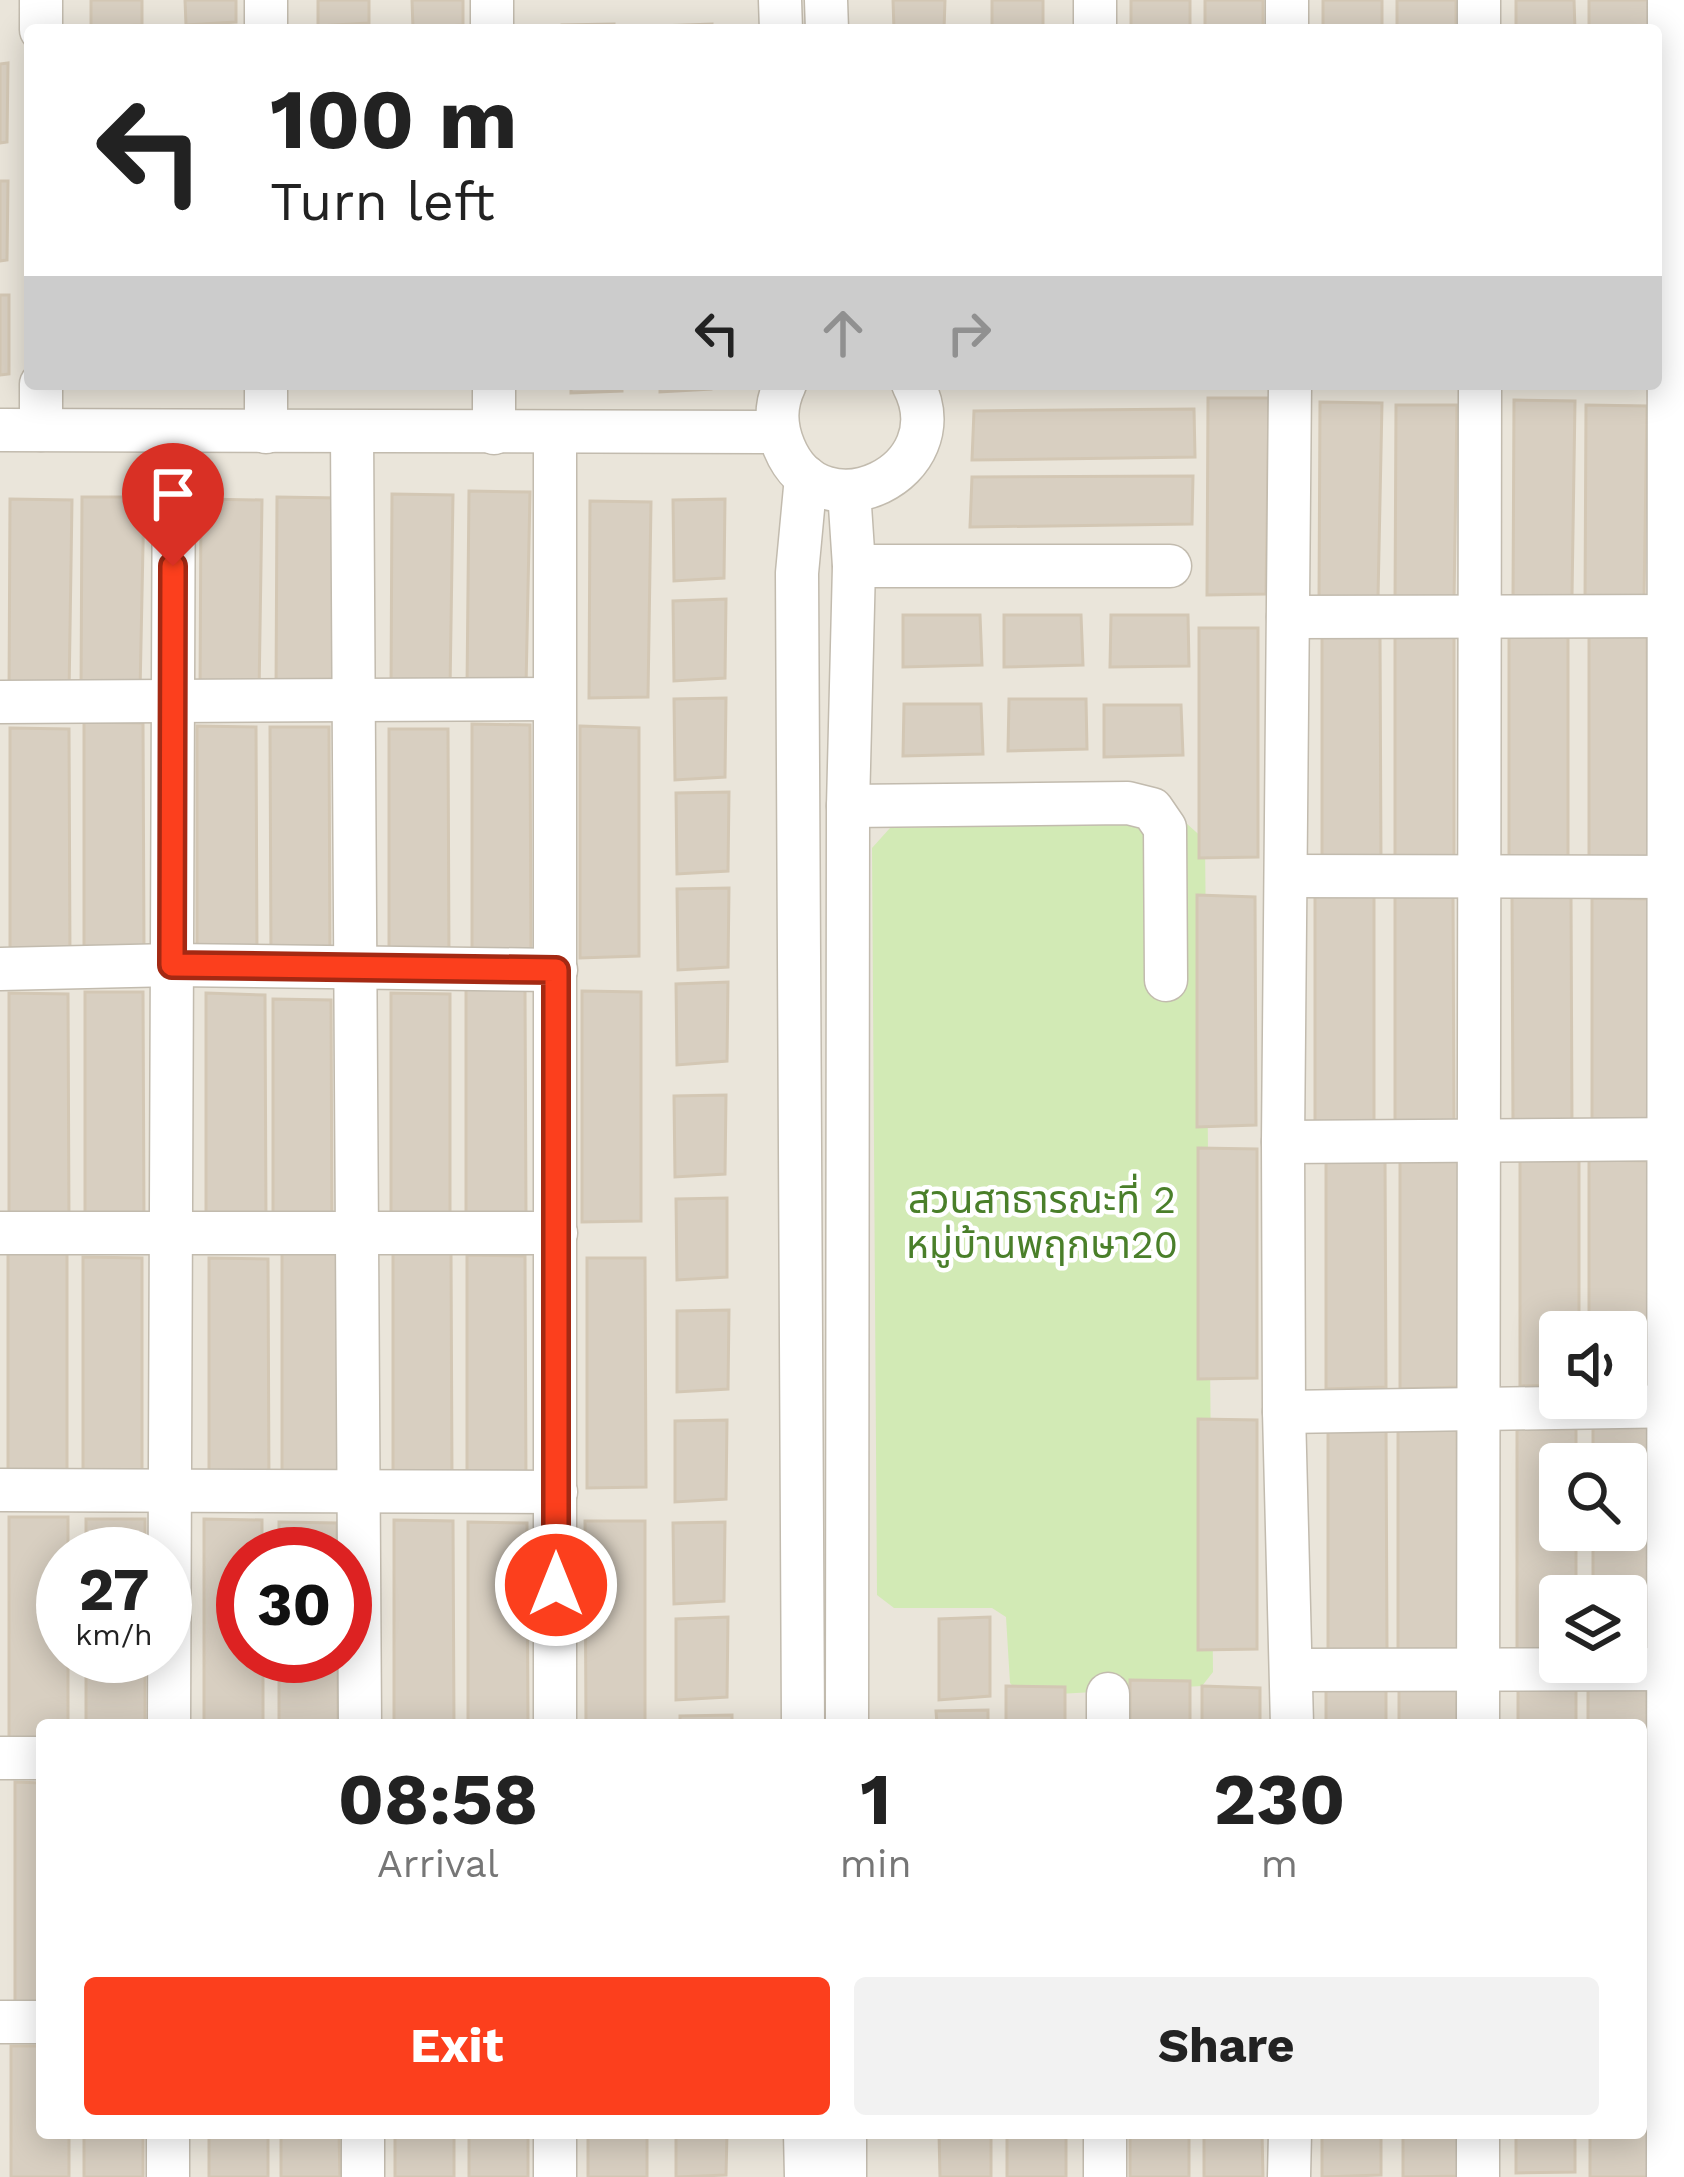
<!DOCTYPE html>
<html lang="en">
<head>
<meta charset="utf-8">
<style>
	:root { --surface:#fff; --page:#f2f2f2; --text:#222; --muted:#767676; --accent:#fc3f1d }
	body { margin:0; font-family:"Work Sans","Noto Sans Thai",sans-serif; background:var(--page); color:var(--text); height:100vh; display:flex; flex-direction:column; font-size:45px; white-space:nowrap }
	* { box-sizing:border-box; margin:0 }
	p { font-size:39px; color:var(--muted) }
	.icon { flex:none; width:66px; height:66px; fill:none; stroke:currentColor; stroke-width:2; stroke-linecap:round; stroke-linejoin:round }
	.map { position:relative; flex:1; overflow:hidden }
	.drawer { position:absolute; left:36px; top:1719px; width:1611px; height:420px; display:flex; flex-direction:column; background:var(--surface); border-radius:12px; box-shadow:0 6px 30px #0003 }
	.drawer>* { flex:none }
	.top-card { position:absolute; left:24px; top:24px; width:1638px; height:366px; border-radius:12px; box-shadow:0 6px 30px #0003; background:#fff; color:var(--text); overflow:hidden }
	.fabs { position:absolute; left:1539px; top:1311px; display:grid; gap:24px }
	.fabs a { display:grid; place-items:center; width:108px; height:108px; border-radius:12px; background:var(--surface); box-shadow:0 6px 30px #0003; font-size:60px }
	.speed { position:absolute; left:36px; top:1527px; display:flex; gap:24px; font-size:60px; font-weight:700; text-align:center }
	.speed>* { display:grid; place-content:center; width:156px; height:156px; border-radius:50%; background:var(--surface); box-shadow:0 6px 30px #0003; line-height:1 }
	.speed small { font-size:30px; font-weight:400 }
	.speed .limit { border:18px solid #d22; background:#fff; color:#111 }
	.pin { position:absolute; display:grid; place-items:center; width:102px; height:102px; color:#fff; margin:-123px -51px; border-radius:50% 50% 50% 0; rotate:-45deg; box-shadow:0 0 12px #0007 }
	.pin .icon { rotate:45deg }
	.me { position:absolute; width:132px; margin:-66px; rotate:0deg; stroke-linejoin:round; filter:drop-shadow(0 0 9px #0008) }
	.turn { display:flex; align-items:center; gap:42px; height:252px; padding:0 48px; font-size:54px }
	.turn .icon { width:156px; height:156px; stroke-width:2.5 }
	.turn b { display:block; font-size:84px; line-height:102px }
	.lanes { display:flex; align-items:center; height:114px; padding:0 48px; background:#0003; justify-content:center; gap:60px; direction:ltr }
	.lanes .off { opacity:.35 }
	.eta { display:flex; justify-content:space-evenly; align-items:center; height:204px; text-align:center }
	.eta b { font-size:72px; font-weight:700; line-height:84px }
	.primary-button { display:flex; gap:24px; margin-top:auto; padding:24px 48px }
	.primary-button a { flex:1; height:138px; border-radius:12px; background:var(--accent); color:#fff; font-size:48px; font-weight:700; line-height:138px; text-align:center }
	.primary-button a+a { background:var(--page); color:var(--text) }
	.map>svg:first-child { display:block }
	.residential { fill:#eae5da; fill-rule:evenodd }
	.green { fill:#d2eab5 }
	.building { fill:#d8cfc1; stroke:#d3c7b4; stroke-width:3 }
	.lines { fill:none; stroke-linecap:round; stroke-linejoin:round }
	.minor-casing { stroke:#c2bbae; stroke-width:45 }
	.minor { stroke:#fff; stroke-width:42 }
	.route-casing { stroke:#a42913; stroke-width:30 }
	.route { stroke:#fc3f1d; stroke-width:21 }
	.labels { text-anchor:middle; dominant-baseline:central; stroke-width:9; stroke-linejoin:round; paint-order:stroke }
	.park-label { font-size:39px; fill:#4a7f2a; stroke:#fff }
</style>
</head>
<body>
<div class="map">
<svg width="1684" height="2177" viewBox="0 0 1684 2177">
	<rect width="100%" height="100%" fill="#f6f3ec"/>
	<path class="residential" d="M0,0h1684v2177h-1684zM30,30h1626v354h-1626zM1560,1332h66v66h-66zM1560,1464h66v66h-66zM63,1554h102v102h-102zM243,1554h102v102h-102zM1560,1596h66v66h-66zM42,1725h1599v408h-1599z"/>
	<polygon class="green" points="1186,823 1205,840 1213,1672 1202,1686 1022,1696 1010,1683 1006,1617 992,1608 894,1608 877,1595 872,848 890,828"/>
	<g class="building">
		<polygon points="91,0 142,0 142,25 91,27"/>
		<polygon points="185,0 236,0 236,22 186,25"/>
		<polygon points="318,0 369,0 369,23 318,26"/>
		<polygon points="412,0 463,0 463,25 413,28"/>
		<polygon points="893,0 945,0 944,30 894,30"/>
		<rect x="992" y="0" width="51" height="30"/>
		<rect x="1131" y="0" width="59" height="30"/>
		<rect x="1205" y="0" width="58" height="30"/>
		<rect x="1323" y="0" width="59" height="30"/>
		<rect x="1397" y="0" width="59" height="30"/>
		<polygon points="1516,0 1574,0 1575,30 1516,30"/>
		<rect x="1589" y="0" width="59" height="30"/>
		<polygon points="614,24 614,30 562,30 562,25"/>
		<polygon points="712,24 712,30 660,30 660,26"/>
		<polygon points="8,63 7,142 0,143 0,64"/>
		<polygon points="0,181 8,181 7,260 0,261"/>
		<polygon points="0,295 9,295 9,374 0,375"/>
		<polygon points="571,384 622,384 622,391 571,393"/>
		<polygon points="660,384 711,384 711,389 660,392"/>
		<polygon points="1208,398 1269,398 1266,594 1207,595"/>
		<polygon points="1514,400 1575,401 1572,596 1513,598"/>
		<polygon points="1320,402 1382,403 1378,598 1319,600"/>
		<polygon points="1396,405 1457,405 1454,601 1395,603"/>
		<polygon points="1586,405 1647,406 1644,601 1585,603"/>
		<polygon points="1194,409 1195,457 972,460 974,411"/>
		<polygon points="1193,476 1192,524 970,527 972,477"/>
		<polygon points="469,491 530,492 526,687 467,689"/>
		<polygon points="392,494 453,495 450,690 391,691"/>
		<polygon points="82,497 144,497 140,692 81,694"/>
		<polygon points="277,497 338,498 335,693 276,694"/>
		<polygon points="10,499 72,500 69,695 9,696"/>
		<polygon points="201,499 262,500 259,695 200,697"/>
		<polygon points="725,499 724,578 674,581 673,500"/>
		<polygon points="590,501 651,502 648,697 589,698"/>
		<polygon points="726,599 725,678 674,681 673,601"/>
		<polygon points="903,615 980,615 982,665 903,667"/>
		<polygon points="1004,615 1081,615 1083,665 1004,667"/>
		<polygon points="1111,615 1188,615 1189,666 1110,667"/>
		<polygon points="1199,628 1258,628 1258,857 1199,858"/>
		<polygon points="1589,633 1647,635 1648,863 1589,865"/>
		<polygon points="1322,634 1380,635 1381,864 1322,865"/>
		<polygon points="1509,635 1568,636 1568,864 1509,866"/>
		<polygon points="1395,636 1454,637 1454,866 1395,867"/>
		<polygon points="726,698 725,777 675,780 674,699"/>
		<polygon points="1009,699 1086,699 1087,749 1008,751"/>
		<polygon points="904,704 981,704 983,754 903,756"/>
		<polygon points="1104,705 1181,705 1183,755 1104,757"/>
		<polygon points="84,722 143,723 144,952 84,954"/>
		<polygon points="472,724 530,725 531,954 472,955"/>
		<polygon points="197,726 256,727 257,956 197,957"/>
		<polygon points="580,726 639,728 639,956 580,958"/>
		<polygon points="270,727 329,727 330,956 271,958"/>
		<polygon points="10,728 69,729 70,958 10,959"/>
		<polygon points="389,729 448,729 449,958 389,960"/>
		<polygon points="729,792 728,871 677,874 676,793"/>
		<polygon points="729,888 728,967 678,970 677,889"/>
		<polygon points="1315,891 1374,892 1374,1121 1315,1123"/>
		<polygon points="1395,893 1453,894 1454,1123 1395,1124"/>
		<polygon points="1197,895 1255,897 1256,1125 1197,1127"/>
		<polygon points="1512,895 1571,896 1572,1125 1513,1126"/>
		<polygon points="1592,898 1651,899 1651,1128 1592,1130"/>
		<polygon points="728,982 727,1061 677,1065 676,984"/>
		<polygon points="466,989 525,990 526,1219 466,1220"/>
		<polygon points="582,991 641,992 641,1221 582,1222"/>
		<polygon points="85,992 143,992 144,1222 85,1223"/>
		<polygon points="9,993 68,994 69,1222 9,1224"/>
		<polygon points="206,993 265,995 266,1223 206,1225"/>
		<polygon points="391,993 450,994 450,1223 391,1224"/>
		<polygon points="273,999 331,1000 332,1228 273,1230"/>
		<polygon points="726,1095 725,1174 675,1177 674,1096"/>
		<polygon points="1198,1148 1257,1149 1257,1378 1198,1379"/>
		<polygon points="1520,1155 1579,1156 1579,1332 1560,1332 1560,1385 1520,1386"/>
		<polygon points="1326,1157 1385,1158 1386,1387 1326,1389"/>
		<polygon points="1400,1158 1459,1158 1459,1387 1400,1389"/>
		<polygon points="1589,1160 1648,1161 1649,1390 1626,1390 1626,1332 1589,1332"/>
		<polygon points="727,1198 727,1277 677,1280 676,1199"/>
		<polygon points="282,1250 341,1251 342,1479 282,1481"/>
		<polygon points="393,1251 451,1251 452,1480 393,1481"/>
		<polygon points="8,1253 67,1254 67,1482 8,1484"/>
		<polygon points="467,1255 525,1256 526,1485 467,1487"/>
		<polygon points="83,1257 142,1258 142,1486 83,1488"/>
		<polygon points="209,1258 268,1259 269,1488 209,1490"/>
		<polygon points="587,1258 645,1258 646,1487 587,1488"/>
		<polygon points="729,1310 728,1389 677,1392 677,1311"/>
		<polygon points="1198,1419 1257,1420 1257,1649 1198,1650"/>
		<polygon points="727,1420 726,1499 675,1502 675,1421"/>
		<polygon points="1517,1420 1576,1421 1576,1464 1560,1464 1560,1530 1576,1530 1576,1596 1560,1596 1560,1650 1517,1651"/>
		<polygon points="1328,1422 1386,1423 1387,1651 1328,1653"/>
		<polygon points="1593,1423 1651,1424 1652,1653 1626,1654 1626,1596 1593,1596 1593,1530 1626,1530 1626,1464 1593,1464"/>
		<polygon points="1398,1426 1457,1427 1458,1655 1398,1657"/>
		<polygon points="9,1517 68,1517 68,1554 63,1554 63,1656 68,1656 68,1725 42,1725 42,1747 9,1748"/>
		<rect x="86" y="1519" width="59" height="35"/>
		<polygon points="204,1519 262,1520 262,1554 243,1554 243,1656 263,1656 263,1725 204,1725"/>
		<polygon points="394,1520 453,1521 454,1725 394,1725"/>
		<polygon points="585,1521 645,1521 645,1725 586,1725"/>
		<polygon points="279,1522 337,1523 337,1554 279,1554"/>
		<polygon points="468,1522 527,1523 528,1725 468,1725"/>
		<polygon points="725,1522 724,1601 674,1604 673,1523"/>
		<polygon points="728,1617 727,1697 676,1700 676,1619"/>
		<polygon points="990,1617 990,1696 939,1700 939,1619"/>
		<rect x="86" y="1656" width="59" height="69"/>
		<rect x="279" y="1656" width="59" height="69"/>
		<polygon points="1130,1680 1190,1681 1190,1725 1130,1725"/>
		<polygon points="1588,1684 1647,1684 1648,1913 1641,1913 1641,1725 1588,1725"/>
		<polygon points="1006,1686 1065,1687 1065,1725 1006,1725"/>
		<polygon points="1202,1686 1260,1688 1260,1725 1202,1725"/>
		<polygon points="1518,1686 1576,1687 1576,1725 1518,1725"/>
		<polygon points="1326,1687 1386,1688 1386,1725 1326,1725"/>
		<polygon points="1399,1687 1457,1689 1457,1725 1399,1725"/>
		<polygon points="988,1710 988,1725 937,1725 936,1711"/>
		<polygon points="732,1715 732,1725 680,1725 680,1716"/>
		<polygon points="15,1782 42,1783 42,2012 15,2013"/>
		<polygon points="1641,1948 1648,1948 1649,2177 1590,2177 1590,2133 1641,2133"/>
		<polygon points="11,2046 42,2046 42,2133 69,2133 69,2177 11,2177"/>
		<rect x="84" y="2133" width="59" height="44"/>
		<rect x="209" y="2133" width="59" height="44"/>
		<polygon points="281,2133 339,2133 340,2177 281,2177"/>
		<rect x="395" y="2133" width="59" height="44"/>
		<rect x="469" y="2133" width="59" height="44"/>
		<rect x="588" y="2133" width="59" height="44"/>
		<polygon points="676,2133 727,2133 726,2175 676,2177"/>
		<polygon points="939,2133 991,2133 991,2177 940,2177"/>
		<rect x="1007" y="2133" width="59" height="44"/>
		<rect x="1130" y="2133" width="59" height="44"/>
		<polygon points="1204,2133 1262,2133 1263,2177 1204,2177"/>
		<polygon points="1322,2133 1381,2133 1381,2175 1322,2177"/>
		<polygon points="1403,2133 1462,2133 1462,2176 1403,2177"/>
		<polygon points="1516,2133 1575,2133 1575,2172 1516,2173"/>
	</g>
	<g class="lines">
		<g class="minor-casing">
			<g id="minor">
				<polyline points="41,0 41,30"/>
				<polyline points="266,0 266,30"/>
				<polyline points="492,0 492,30"/>
				<polyline points="780,0 781,30"/>
				<polyline points="826,0 827,30"/>
				<polyline points="1287,0 1287,30"/>
				<polyline points="1479,0 1479,30"/>
				<polyline points="1095,30 1095,0"/>
				<polyline points="41,384 41,430"/>
				<polyline points="266,384 266,432"/>
				<polyline points="494,384 494,433"/>
				<path d="M785,384c-10,21 -10,41 -1,63 37,91 175,25 129,-63"/>
				<polyline points="1290,384 1283,1142 1284,1412 1292,1725"/>
				<polyline points="0,430 778,432"/>
				<polyline points="352,432 360,1725"/>
				<polyline points="854,566 1170,566"/>
				<polyline points="1288,617 1684,616"/>
				<polyline points="0,702 553,699"/>
				<polyline points="848,806 1128,803 1152,809 1165,828 1166,980"/>
				<polyline points="1286,876 1684,877"/>
				<polyline points="0,969 173,965 556,970"/>
				<polyline points="1283,1142 1684,1139"/>
				<polyline points="0,1233 556,1233"/>
				<polyline points="1284,1412 1684,1406"/>
				<polyline points="0,1490 556,1492"/>
				<polyline points="1292,1670 1684,1669"/>
				<polyline points="169,1725 174,431"/>
				<polyline points="555,1725 555,433"/>
				<polyline points="803,1725 797,573 806,477"/>
				<polyline points="847,1725 848,806 854,566 849,491"/>
				<polyline points="1108,1725 1108,1694"/>
				<polyline points="1478,1725 1480,384"/>
				<polyline points="0,1758 42,1758"/>
				<polyline points="0,2022 42,2022"/>
				<polyline points="363,2133 363,2177"/>
				<polyline points="555,2133 555,2177"/>
				<polyline points="805,2133 806,2177"/>
				<polyline points="1478,2133 1478,2177"/>
				<polyline points="168,2177 168,2133"/>
				<polyline points="845,2177 845,2133"/>
				<polyline points="1105,2177 1105,2133"/>
				<polyline points="1289,2177 1290,2133"/>
				<polyline points="1668,2177 1669,0"/>
			</g>
		</g>
		<use href="#minor" class="minor"/>
	</g>
	<g class="lines">
		<g class="route-casing">
			<polyline id="route" points="173,566 172,965 556,970 556,1585"/>
		</g>
		<use href="#route" class="route"/>
	</g>
	<g class="labels">
		<g class="park-label">
			<text x="1042" y="1199">สวนสาธารณะที่ 2<tspan x="1042" dy="45">หมู่บ้านพฤกษา20</tspan></text>
		</g>
	</g>
</svg>
<div class="fabs">
<a><svg class="icon" aria-label="sound" viewBox="0 0 24 24"><path d="M4 9h4l5-4v14l-5-4H4zM17 9q2 3 0 6"/></svg></a>
<a><svg class="icon" aria-label="search" viewBox="0 0 24 24"><circle cx="10" cy="10" r="6"/><path d="M15 15l6 6"/></svg></a>
<a><svg class="icon" aria-label="layers" viewBox="0 0 24 24"><path d="M12 4l9 5-9 5-9-5zM3 14l9 5 9-5"/></svg></a>
</div>
<div class="speed"><div>27<small>km/h</small></div><div class="limit">30</div></div>
<div class="pin" style="left:173px;top:566px;background:#d93025"><svg class="icon" aria-label="arrive" viewBox="0 0 24 24"><path d="M6 21V4h12l-3 4 3 4H6"/></svg></div>
<svg class="me" style="left:556px;top:1585px" viewBox="-20 -20 40 40"><circle r="17" fill="#fc3f1d" stroke="#fff" stroke-width="3"/><path d="M0-11L8 9 0 5-8 9z" fill="#fff"/></svg>
<div class="top-card">
<div class="turn"><svg class="icon" aria-label="left" viewBox="0 0 24 24"><path d="M17 20v-9H6M10 6l-5 5 5 5"/></svg><div><b>100 m</b>Turn left</div></div>
<div class="lanes"><svg class="icon" aria-label="left" viewBox="0 0 24 24"><path d="M17 20v-9H6M10 6l-5 5 5 5"/></svg><svg class="icon off" aria-label="ahead" viewBox="0 0 24 24"><path d="M12 20V5M6 11l6-6 6 6"/></svg><svg class="icon off" aria-label="right" viewBox="0 0 24 24"><path d="M7 20v-9h11M14 6l5 5-5 5"/></svg></div>
</div>
<section class="drawer">
<div class="eta">
<div><b>08:58</b><p>Arrival</p></div>
<div><b>1</b><p>min</p></div>
<div><b>230</b><p>m</p></div>
</div>
<div class="primary-button"><a>Exit</a><a>Share</a></div>
</section>
</div>
</body>
</html>
